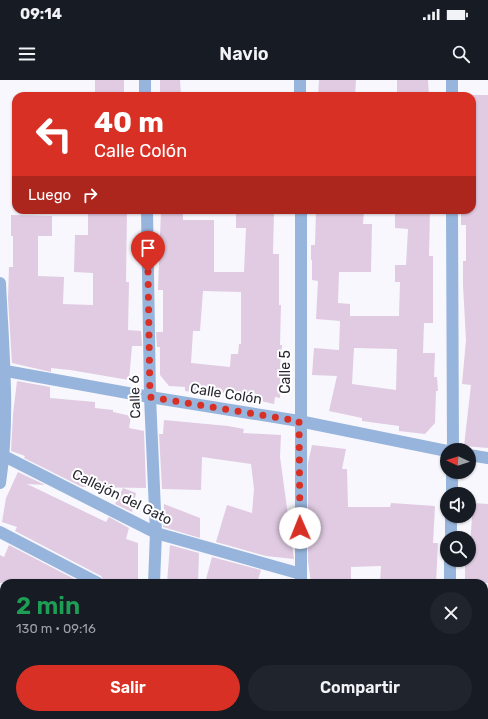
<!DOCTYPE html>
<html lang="es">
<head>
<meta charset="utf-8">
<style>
	:root { --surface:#171b24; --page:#20242c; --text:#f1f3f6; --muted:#9ea1a6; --accent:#d93025 }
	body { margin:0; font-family:Rubik,sans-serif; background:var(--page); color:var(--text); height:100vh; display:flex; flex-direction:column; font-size:15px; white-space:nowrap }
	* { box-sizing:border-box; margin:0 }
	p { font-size:13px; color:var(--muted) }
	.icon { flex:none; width:22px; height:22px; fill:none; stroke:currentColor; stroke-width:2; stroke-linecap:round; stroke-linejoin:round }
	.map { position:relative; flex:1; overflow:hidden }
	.side { position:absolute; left:0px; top:499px; width:488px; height:140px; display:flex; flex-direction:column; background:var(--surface); border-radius:12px 12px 0 0; box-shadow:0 1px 3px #0004 }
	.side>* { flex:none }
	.guide { position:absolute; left:12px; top:12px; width:464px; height:122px; border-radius:12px; box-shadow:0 1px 3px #0004; background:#d93025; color:#fff; overflow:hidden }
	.needle { width:26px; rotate:274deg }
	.fabs { position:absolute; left:440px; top:363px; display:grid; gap:8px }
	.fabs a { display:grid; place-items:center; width:36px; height:36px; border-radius:50%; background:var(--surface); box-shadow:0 1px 3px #0004; font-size:20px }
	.pin { position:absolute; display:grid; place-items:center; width:34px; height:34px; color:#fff; margin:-41px -17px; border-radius:50% 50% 50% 0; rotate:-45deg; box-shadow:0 0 4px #0007 }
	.pin .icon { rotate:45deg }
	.me { position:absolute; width:44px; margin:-22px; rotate:359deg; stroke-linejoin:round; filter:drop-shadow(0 0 3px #0008) }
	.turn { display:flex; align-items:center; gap:14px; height:84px; padding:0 16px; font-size:18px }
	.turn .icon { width:52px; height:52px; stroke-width:2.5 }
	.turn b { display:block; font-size:28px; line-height:34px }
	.then { display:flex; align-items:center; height:38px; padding:0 16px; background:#0003; gap:8px; font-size:15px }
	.round { display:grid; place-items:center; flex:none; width:42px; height:42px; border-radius:21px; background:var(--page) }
	.overview { display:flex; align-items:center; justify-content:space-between; height:68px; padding:0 16px }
	h1 { font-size:24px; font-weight:600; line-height:30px; color:#1e9e55 }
	.primary-button { display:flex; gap:8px; margin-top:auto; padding:8px 16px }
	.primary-button a { flex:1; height:46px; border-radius:24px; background:var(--accent); color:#fff; font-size:16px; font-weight:600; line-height:46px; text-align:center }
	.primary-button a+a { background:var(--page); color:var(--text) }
	.status { display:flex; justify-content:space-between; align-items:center; height:28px; padding:0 20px; background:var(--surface); direction:ltr }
	.status svg { height:11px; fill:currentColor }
	header { display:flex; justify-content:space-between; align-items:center; height:52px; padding:0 16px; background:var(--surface); font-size:18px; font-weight:600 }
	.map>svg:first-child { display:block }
	.green { fill:#fed7e3 }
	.building { fill:#e0cbe2; fill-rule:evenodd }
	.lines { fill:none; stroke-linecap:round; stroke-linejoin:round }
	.street { stroke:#97b5dc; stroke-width:12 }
	.route { stroke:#d93025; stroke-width:7; stroke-dasharray:0 12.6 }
	.labels { text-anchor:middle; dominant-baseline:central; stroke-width:4; stroke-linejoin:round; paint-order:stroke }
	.street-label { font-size:14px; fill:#282732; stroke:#fff }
</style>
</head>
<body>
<div class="status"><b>09:14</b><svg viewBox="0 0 49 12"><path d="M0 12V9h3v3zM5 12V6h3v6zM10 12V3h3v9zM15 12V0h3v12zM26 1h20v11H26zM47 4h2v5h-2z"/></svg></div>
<header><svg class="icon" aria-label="menu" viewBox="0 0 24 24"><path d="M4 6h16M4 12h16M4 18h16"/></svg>Navio<svg class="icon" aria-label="search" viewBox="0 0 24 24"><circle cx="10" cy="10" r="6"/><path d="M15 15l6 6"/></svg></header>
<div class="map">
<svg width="488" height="639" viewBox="0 0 488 639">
	<rect width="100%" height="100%" fill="#f8f7fd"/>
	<polygon class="green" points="0,579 4,581 4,635 110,635 118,639 0,639"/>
	<g class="building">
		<rect x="95" y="0" width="29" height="16"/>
		<polygon points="160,0 180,0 181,16 160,16"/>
		<polygon points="319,0 356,0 355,16 318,16"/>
		<polygon points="397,0 428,0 429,16 397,16"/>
		<polygon points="472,15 488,15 488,368 464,366 471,305 462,304 466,260 463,205 463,181 466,181 466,145 461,145 461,130 472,130"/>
		<polygon points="88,130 127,130 126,202 129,202 128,250 141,251 142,266 132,266 129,300 70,290 51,288 51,292 12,283 8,219 9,187 13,187 13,156 11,156 11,135 52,136 52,156 38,156 38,196 64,197 63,224 93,225 93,193 74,192 75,155 88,155"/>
		<path d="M161,130h22v10h31v52h30l2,-44h-10v-18h38l-1,44h6v51h2l-1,40h2l-2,20 2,1 -2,32 -5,-1 -1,7 -36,-8v-4l-38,1 -15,-2v-4l-16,-1 -9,-11v-28h-3l-1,-15h7v-42h-5zM203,211l38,1v52h-2l-1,10h-7l-1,13 -39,-4 2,-32h7z"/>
		<path d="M316,130h48l-1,14h9l-1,48h-32l-1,31 12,1v12h49l1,-34h-5v-17h11l2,-36 -13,-1v-18h35l-1,46h4v67h-9l-1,30h12l-1,24h3l1,14h-2l-1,32 -10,11 -26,-3v-5l-37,-5v-3l-33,-7 8,-35 -25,-1 2,-27 25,2 1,-29 -24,-2 2,-38 -6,-1v-20h-1v-15h4zM354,268l43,1 -1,41 -44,-6z"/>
		<polygon points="17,301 50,307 50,318 95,322 95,328 113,330 113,332 131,336 129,348 144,351 146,408 82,407 24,378 25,376 11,371 13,334"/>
		<polygon points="164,340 228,346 244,349 243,353 281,355 280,377 294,479 266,476 216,462 227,425 252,433 254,409 251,384 202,377 201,410 162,409 159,354 163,354"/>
		<polygon points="312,365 346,369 342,389 347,389 348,427 390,427 391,423 435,426 433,463 438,463 436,503 380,503 381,486 351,487 351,503 311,503 308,481 308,383"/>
		<polygon points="18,392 45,405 27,404 106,442 109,437 129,448 126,459 138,463 138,503 105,503 101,496 15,451 17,447 2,442 6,418"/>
		<polygon points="123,408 136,413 132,432 115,424"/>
		<polygon points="473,423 488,424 488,503 465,502 465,480 469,480"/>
		<polygon points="164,424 200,438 200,458 163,447"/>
		<polygon points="9,465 82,503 0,503 0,475 4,477"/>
		<polygon points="170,465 199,473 198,503 167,503"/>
		<polygon points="212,477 261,490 257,503 205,503"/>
	</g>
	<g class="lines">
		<g class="street">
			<polyline points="145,0 145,16"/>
			<polyline points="300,0 300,16"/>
			<polyline points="452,0 452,16"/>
			<polyline points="147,130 150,317 156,453 154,503"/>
			<polyline points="301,130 301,503"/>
			<polyline points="452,130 453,370"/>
			<path d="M0,203c3,66 10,134 0,200"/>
			<polyline points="0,290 150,317 299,341 447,371"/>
			<polyline points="469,375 488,378"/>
			<polyline points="4,376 156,453 301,494"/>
			<polyline points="452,414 452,392"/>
			<polyline points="0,452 98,503"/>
			<polyline points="451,458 451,436"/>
			<polyline points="450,503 450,480"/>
			<polyline points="343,635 351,639"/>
			<polyline points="164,639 164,635"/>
			<polyline points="447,639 447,635"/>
		</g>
	</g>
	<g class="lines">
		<polyline class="route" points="148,192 150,317 299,341 300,448"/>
	</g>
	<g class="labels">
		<g class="street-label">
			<text transform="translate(285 292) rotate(-90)">Calle 5</text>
			<text transform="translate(226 314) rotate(9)">Calle Colón</text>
			<text transform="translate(135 317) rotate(-92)">Calle 6</text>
			<text transform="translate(122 417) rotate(26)">Callejón del Gato</text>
		</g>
	</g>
</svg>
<div class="fabs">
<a><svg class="needle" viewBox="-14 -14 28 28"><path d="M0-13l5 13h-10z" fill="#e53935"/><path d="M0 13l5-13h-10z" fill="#9ea1a6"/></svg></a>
<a><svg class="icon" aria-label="sound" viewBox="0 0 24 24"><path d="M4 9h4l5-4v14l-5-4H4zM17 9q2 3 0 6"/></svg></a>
<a><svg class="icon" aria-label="search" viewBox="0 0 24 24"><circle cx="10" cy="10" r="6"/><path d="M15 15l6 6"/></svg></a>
</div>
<div class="pin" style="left:148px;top:192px;background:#d93025"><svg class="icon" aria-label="arrive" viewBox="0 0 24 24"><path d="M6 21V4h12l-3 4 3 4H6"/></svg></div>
<svg class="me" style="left:300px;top:448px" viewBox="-20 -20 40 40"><circle r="19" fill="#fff"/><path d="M0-13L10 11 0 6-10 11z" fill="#d93025"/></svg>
<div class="guide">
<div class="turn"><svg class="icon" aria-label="left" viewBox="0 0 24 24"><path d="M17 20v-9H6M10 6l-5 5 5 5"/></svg><div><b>40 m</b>Calle Colón</div></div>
<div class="then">Luego<svg class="icon" aria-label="right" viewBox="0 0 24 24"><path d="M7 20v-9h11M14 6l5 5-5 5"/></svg></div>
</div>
<section class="side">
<div class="overview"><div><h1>2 min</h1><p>130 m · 09:16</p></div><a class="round"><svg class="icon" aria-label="close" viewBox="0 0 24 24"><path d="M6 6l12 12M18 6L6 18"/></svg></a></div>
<div class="primary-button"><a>Salir</a><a>Compartir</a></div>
</section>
</div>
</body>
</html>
